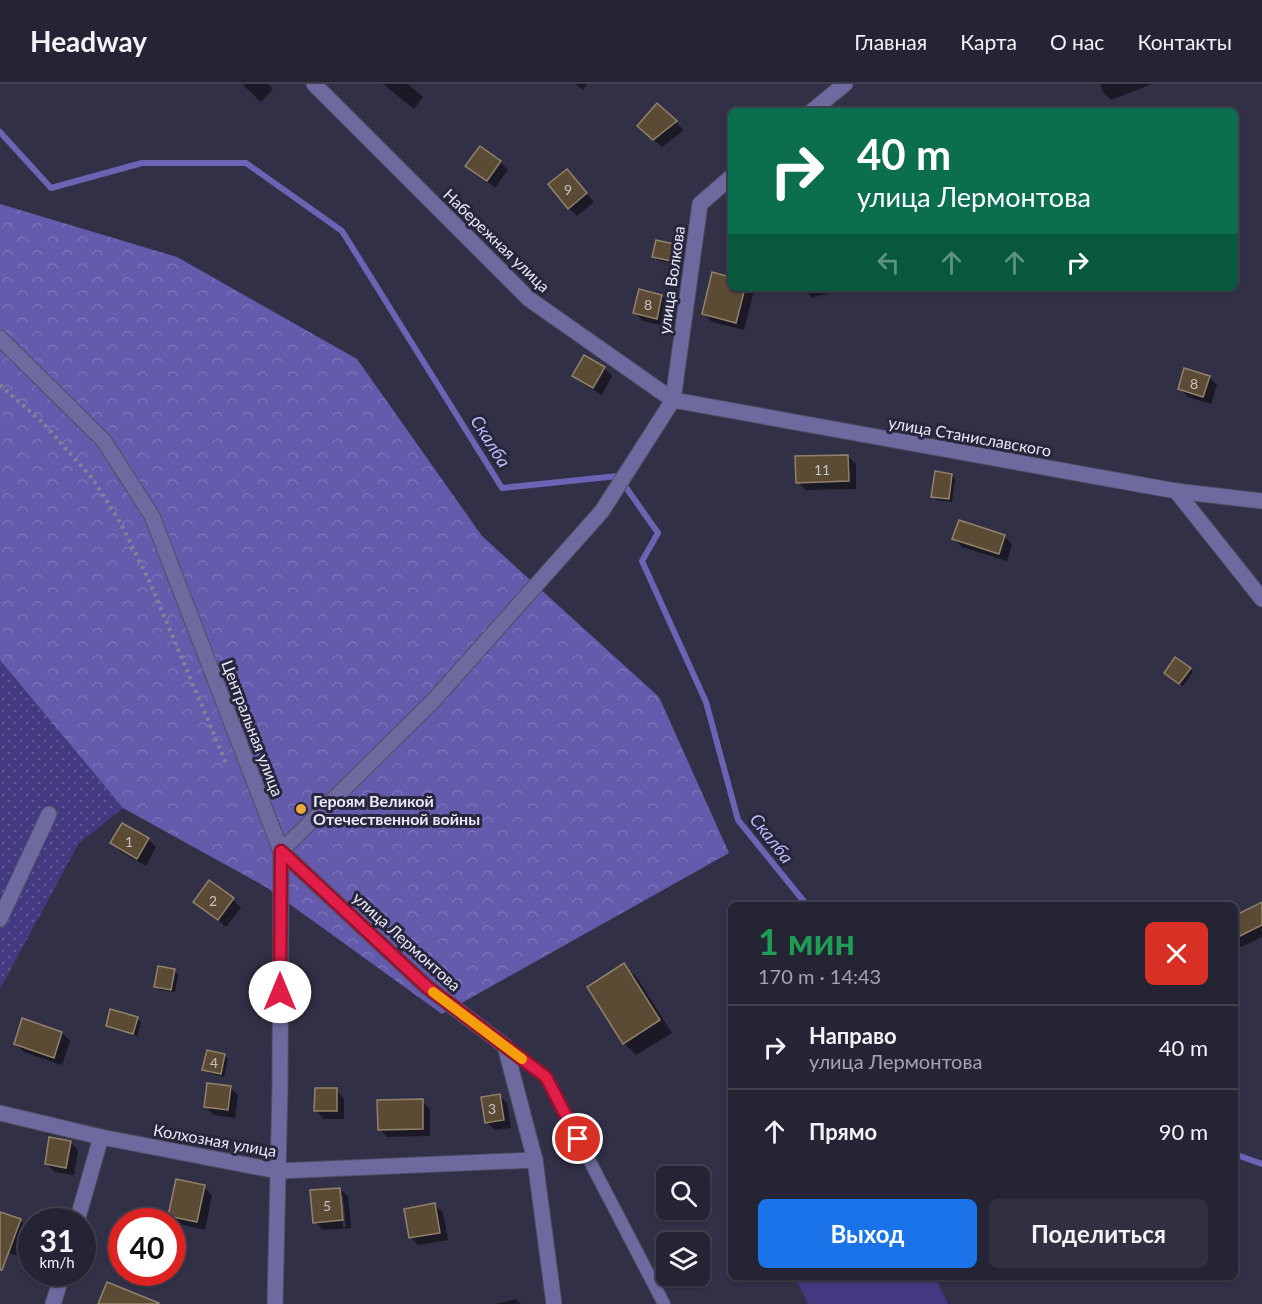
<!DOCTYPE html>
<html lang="ru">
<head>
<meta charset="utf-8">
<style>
	:root { --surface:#252435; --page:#313041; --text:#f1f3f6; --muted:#a3a4ad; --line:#424150; --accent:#1a73e8 }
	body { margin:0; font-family:Lato,sans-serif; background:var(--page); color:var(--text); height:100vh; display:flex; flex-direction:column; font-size:22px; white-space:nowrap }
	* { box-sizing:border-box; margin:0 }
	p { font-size:20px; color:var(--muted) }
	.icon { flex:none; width:33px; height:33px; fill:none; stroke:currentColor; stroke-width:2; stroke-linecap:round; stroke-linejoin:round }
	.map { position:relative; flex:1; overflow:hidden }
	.drawer { position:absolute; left:728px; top:818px; width:510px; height:378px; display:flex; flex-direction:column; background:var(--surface); border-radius:9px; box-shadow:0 2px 4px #0004,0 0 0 2px var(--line) }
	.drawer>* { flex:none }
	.guide { position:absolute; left:728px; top:24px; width:510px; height:183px; border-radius:9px; box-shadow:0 2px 4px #0004,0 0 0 2px var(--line); background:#0b6e4f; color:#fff; overflow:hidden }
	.tools { position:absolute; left:656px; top:1082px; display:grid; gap:12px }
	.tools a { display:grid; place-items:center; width:54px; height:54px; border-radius:9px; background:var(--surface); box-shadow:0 2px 4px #0004,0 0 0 2px var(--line); font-size:30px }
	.speed { position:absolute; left:18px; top:1124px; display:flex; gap:12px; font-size:30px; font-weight:700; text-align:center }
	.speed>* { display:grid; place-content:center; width:78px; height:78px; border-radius:50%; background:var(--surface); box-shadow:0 2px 4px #0004,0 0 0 2px var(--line); line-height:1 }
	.speed small { font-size:15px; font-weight:400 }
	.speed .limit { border:9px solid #d22; background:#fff; color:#111 }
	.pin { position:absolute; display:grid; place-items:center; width:51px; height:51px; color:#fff; margin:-26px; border:3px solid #fff; border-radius:50%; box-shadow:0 2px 6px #0007 }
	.me { position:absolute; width:66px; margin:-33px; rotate:0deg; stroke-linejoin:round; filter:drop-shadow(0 0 4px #0008) }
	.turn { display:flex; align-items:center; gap:21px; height:126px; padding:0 30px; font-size:27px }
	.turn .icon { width:78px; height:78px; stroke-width:2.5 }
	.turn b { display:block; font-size:42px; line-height:51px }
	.lanes { display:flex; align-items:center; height:57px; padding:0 30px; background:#0003; justify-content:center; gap:30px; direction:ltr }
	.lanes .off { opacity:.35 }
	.round { display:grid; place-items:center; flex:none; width:63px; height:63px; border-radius:9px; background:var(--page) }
	.overview { display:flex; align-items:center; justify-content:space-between; height:102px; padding:0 30px }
	h1 { font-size:36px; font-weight:700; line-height:45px; color:#1e9e55 }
	.primary-button { display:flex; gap:12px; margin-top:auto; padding:12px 30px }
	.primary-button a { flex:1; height:69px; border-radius:9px; background:var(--accent); color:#fff; font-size:24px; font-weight:700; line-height:69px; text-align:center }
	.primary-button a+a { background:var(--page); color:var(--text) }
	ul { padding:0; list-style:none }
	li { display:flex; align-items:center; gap:18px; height:84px; padding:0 30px; border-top:2px solid var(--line) }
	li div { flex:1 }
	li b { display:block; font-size:22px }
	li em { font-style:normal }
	header { display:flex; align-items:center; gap:36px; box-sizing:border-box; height:84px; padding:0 30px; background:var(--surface); border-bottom:2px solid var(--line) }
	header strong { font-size:28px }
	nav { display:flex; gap:33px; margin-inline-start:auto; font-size:21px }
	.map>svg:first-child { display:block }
	.green { fill:url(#green-dots) }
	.forest { fill:url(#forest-crowns) }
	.pitch { fill:#433980 }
	.shadow { fill:#0007; fill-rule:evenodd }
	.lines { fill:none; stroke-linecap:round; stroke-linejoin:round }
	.stream { stroke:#6b63b3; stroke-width:6 }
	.building { fill:#5b4b34; stroke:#93826a; stroke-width:1.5 }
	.service-casing { stroke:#4f4e63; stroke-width:14 }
	.pedestrian-casing { stroke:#4f4e63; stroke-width:17 }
	.minor-casing { stroke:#4f4e63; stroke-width:17 }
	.tertiary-casing { stroke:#4f4e63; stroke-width:17 }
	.path { stroke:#838296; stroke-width:4; stroke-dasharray:3 4.5; stroke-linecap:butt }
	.service { stroke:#6e6aa0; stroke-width:12 }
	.pedestrian { stroke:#6e6aa0; stroke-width:15 }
	.minor { stroke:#6e6aa0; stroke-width:15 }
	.tertiary { stroke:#6e6aa0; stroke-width:15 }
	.route-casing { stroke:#92132f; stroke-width:15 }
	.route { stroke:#e11d48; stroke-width:10 }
	.slow { stroke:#f59e0b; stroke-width:10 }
	.poi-dot { fill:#eaaa39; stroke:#27263c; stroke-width:2 }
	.labels { text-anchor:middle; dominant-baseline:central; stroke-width:6; stroke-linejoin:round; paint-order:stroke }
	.number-label { font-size:14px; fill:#c6c2c8 }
	.street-label { font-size:16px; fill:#eae9f9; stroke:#27263c }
	.poi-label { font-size:16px; font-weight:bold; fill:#eae9f9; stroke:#27263c; text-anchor:start }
	.water-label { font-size:18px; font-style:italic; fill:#bdbafc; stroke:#27263c }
</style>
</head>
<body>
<header>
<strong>Headway</strong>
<nav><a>Главная</a><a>Карта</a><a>О нас</a><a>Контакты</a></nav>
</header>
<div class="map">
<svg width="1262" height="1220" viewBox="0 0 1262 1220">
	<defs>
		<pattern id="green-dots" width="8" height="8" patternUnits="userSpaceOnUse" patternTransform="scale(1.5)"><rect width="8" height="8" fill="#433980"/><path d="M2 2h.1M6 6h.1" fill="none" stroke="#5e5693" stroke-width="1.8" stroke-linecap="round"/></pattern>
		<pattern id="forest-crowns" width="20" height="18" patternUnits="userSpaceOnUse" patternTransform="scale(1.5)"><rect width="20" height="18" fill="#645bac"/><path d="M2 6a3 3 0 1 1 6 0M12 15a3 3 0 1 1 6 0" fill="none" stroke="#7a73b8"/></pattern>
	</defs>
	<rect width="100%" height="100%" fill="#313047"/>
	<polygon class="green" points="0,576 123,724 79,759 0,905"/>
	<polygon class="forest" points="0,120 177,173 357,275 482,452 659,613 729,769 442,930 266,803 123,724 0,576"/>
	<polygon class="pitch" points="795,1193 935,1193 948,1220 808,1220"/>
	<g class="shadow">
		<polygon points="244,0 268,0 273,5 261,18 243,1"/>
		<polygon points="383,0 408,0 423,13 414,25"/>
		<polygon points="576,0 587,0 583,6"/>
		<polygon points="1100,0 1152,0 1111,16 1103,8"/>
		<polygon points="657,22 684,46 662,63 647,50"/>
		<polygon points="500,78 508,86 495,104 467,82"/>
		<polygon points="567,87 594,118 577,132 569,124"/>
		<polygon points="678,163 682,166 679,181 657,176 654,173"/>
		<polygon points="713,190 730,194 730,204 752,204 754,206 744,246 712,238 704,230"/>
		<polygon points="803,204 844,204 812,214"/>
		<polygon points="662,212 670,220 665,242 643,237 635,229"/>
		<polygon points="604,284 612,292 602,311 582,299 574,291"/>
		<polygon points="1209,293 1217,301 1211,320 1188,313 1180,305"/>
		<polygon points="848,372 856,380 856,405 806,406 798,398"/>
		<polygon points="952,391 955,395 952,418 936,416 933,412"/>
		<polygon points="1004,452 1012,461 1007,477 962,463 954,455"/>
		<polygon points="1190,585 1193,588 1183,602 1169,593"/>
		<polygon points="148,755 156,763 146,782 120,767 112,759"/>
		<polygon points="233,816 241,824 226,843 195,817"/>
		<polygon points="1262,820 1262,853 1237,865 1234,862 1234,834"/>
		<polygon points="624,881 637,894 672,949 636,971 624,959"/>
		<polygon points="174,887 178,890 175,908 159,906 156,902"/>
		<polygon points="137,934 141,938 137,952 111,945 107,941"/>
		<polygon points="62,949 70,957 62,981 24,968 15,960"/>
		<polygon points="224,971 228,975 224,993 208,989 204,985"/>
		<polygon points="230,1003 238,1011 235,1034 214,1031 206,1023"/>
		<polygon points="336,1006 344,1014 344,1035 324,1035 316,1027"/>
		<polygon points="499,1011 507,1019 511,1044 495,1046 487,1038"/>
		<polygon points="422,1017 430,1025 430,1052 387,1053 379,1045"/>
		<polygon points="70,1058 78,1066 74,1091 55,1088 46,1080"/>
		<polygon points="204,1103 212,1111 205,1146 178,1140 170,1132"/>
		<path d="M340,1105l8,8 3,31 -28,2 -8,-8zM340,1112h3l3,31 -3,1z"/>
		<polygon points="435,1121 443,1129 448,1156 418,1161 410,1153"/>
		<polygon points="0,1130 20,1137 28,1145 18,1172 0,1166"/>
		<polygon points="516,1215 521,1220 496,1220"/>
	</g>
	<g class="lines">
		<g class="stream">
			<polyline points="0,48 51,104 142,79 246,79 342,147 502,404 618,392 658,449 642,477 706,618 738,736 806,820"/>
			<polyline points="1234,1070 1262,1080"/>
		</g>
	</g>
	<g class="building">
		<polygon points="657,19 677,37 653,56 637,42"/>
		<polygon points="480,62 501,77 487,97 465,82"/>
		<polygon points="567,85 587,109 568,125 548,100"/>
		<polygon points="656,156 679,161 676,178 652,173"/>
		<polygon points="712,188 730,193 730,204 745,204 736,239 702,230"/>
		<polygon points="639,205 662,211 657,235 633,229"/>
		<polygon points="584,271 605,283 593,304 572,292"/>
		<polygon points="1184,284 1210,292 1203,313 1178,305"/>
		<polygon points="848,371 849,397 796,399 795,372"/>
		<polygon points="935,387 952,390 949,415 931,413"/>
		<polygon points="959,436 1005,451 999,470 952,455"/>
		<polygon points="1175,573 1191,584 1179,600 1164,589"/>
		<polygon points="122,739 149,754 137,775 110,759"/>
		<polygon points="209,796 234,814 218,836 193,818"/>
		<polygon points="1262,818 1262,841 1234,855 1234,832"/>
		<polygon points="624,879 660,936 623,960 587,903"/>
		<polygon points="158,882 175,885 171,906 154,903"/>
		<polygon points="110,925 138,933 133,950 106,942"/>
		<polygon points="22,934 62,948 54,974 14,960"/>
		<polygon points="207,966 225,970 221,990 202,986"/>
		<polygon points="207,999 231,1002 228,1026 204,1023"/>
		<polygon points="315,1004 337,1004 337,1027 314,1027"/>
		<polygon points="500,1010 504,1036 485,1039 481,1013"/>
		<polygon points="423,1015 423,1045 378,1046 377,1016"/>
		<polygon points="49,1053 71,1057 66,1084 45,1080"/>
		<polygon points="176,1095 205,1101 197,1138 168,1132"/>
		<polygon points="340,1104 343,1136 313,1139 310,1106"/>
		<polygon points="435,1119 440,1149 409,1154 404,1125"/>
		<polygon points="0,1128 21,1135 2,1186 0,1186"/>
		<polygon points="107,1198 159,1219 158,1220 98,1220"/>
	</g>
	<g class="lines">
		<g class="service-casing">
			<polyline id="service" points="505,962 546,993 664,1220"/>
		</g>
		<g class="pedestrian-casing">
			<polyline id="pedestrian" points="281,767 434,616 602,427 673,316"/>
		</g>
		<g class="minor-casing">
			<g id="minor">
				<polyline points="314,0 529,215 673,316 1176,407 1262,417"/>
				<polyline points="812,27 845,0"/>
				<polyline points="673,316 700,120 730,94"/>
				<polyline points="1176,407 1262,515"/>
				<polyline points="281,767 427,903 505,962 535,1076 554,1220"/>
				<polyline points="0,835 49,730"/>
				<polyline points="0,1029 101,1053 278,1087 535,1076"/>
				<polyline points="77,1137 101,1053"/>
				<polyline points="53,1220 63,1188"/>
			</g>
		</g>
		<g class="tertiary-casing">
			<polyline id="tertiary" points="0,254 104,357 152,432 281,767 280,1002 275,1220"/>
		</g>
		<polyline class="path" points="0,301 43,339 92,394 120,438 148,494 226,679"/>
		<use href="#service" class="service"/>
		<use href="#pedestrian" class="pedestrian"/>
		<use href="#minor" class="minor"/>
		<use href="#tertiary" class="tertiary"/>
	</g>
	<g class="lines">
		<g class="route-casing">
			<polyline id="route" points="280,908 281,767 427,903 546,993 578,1055"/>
		</g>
		<use href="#route" class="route"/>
		<polyline class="slow" points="433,908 522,975"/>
	</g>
	<circle class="poi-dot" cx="301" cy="725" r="6"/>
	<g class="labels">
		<g class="number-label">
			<text x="568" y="105">9</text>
			<text x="648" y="220">8</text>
			<text x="1194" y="299">8</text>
			<text x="822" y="385">11</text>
			<text x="129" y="757">1</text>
			<text x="213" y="816">2</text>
			<text x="214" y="978">4</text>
			<text x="492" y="1024">3</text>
			<text x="327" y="1121">5</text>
		</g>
		<g class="street-label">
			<text transform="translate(497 156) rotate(44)">Набережная улица</text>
			<text transform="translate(671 196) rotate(-82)">улица Волкова</text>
			<text transform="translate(970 352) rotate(10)">улица Станиславского</text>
			<text transform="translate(253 644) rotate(69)">Центральная улица</text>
			<text transform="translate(407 857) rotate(42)">улица Лермонтова</text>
			<text transform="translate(215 1056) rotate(10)">Колхозная улица</text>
		</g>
		<g class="poi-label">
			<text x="313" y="716">Героям Великой<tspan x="313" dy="18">Отечественной войны</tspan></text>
		</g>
		<g class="water-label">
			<text transform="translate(491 357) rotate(58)">Скалба</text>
			<text transform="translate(772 754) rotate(52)">Скалба</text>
		</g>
	</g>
</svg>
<div class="tools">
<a><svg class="icon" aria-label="search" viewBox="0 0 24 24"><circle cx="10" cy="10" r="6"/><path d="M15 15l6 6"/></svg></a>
<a><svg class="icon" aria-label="layers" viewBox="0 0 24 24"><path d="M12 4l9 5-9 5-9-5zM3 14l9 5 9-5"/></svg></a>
</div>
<div class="speed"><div>31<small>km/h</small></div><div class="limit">40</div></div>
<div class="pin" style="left:578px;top:1055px;background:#d93025"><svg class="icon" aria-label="arrive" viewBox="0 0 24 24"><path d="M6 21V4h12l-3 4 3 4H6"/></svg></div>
<svg class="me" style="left:280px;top:908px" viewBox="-20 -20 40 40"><circle r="19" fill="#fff"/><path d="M0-13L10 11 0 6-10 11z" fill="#e11d48"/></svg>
<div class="guide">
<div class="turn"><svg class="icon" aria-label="right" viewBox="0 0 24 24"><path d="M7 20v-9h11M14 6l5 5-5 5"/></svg><div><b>40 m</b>улица Лермонтова</div></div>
<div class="lanes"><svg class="icon off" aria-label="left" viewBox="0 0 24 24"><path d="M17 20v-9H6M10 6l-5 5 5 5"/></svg><svg class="icon off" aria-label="ahead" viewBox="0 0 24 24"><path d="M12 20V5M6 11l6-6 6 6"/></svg><svg class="icon off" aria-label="ahead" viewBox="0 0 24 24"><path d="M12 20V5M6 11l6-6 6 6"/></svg><svg class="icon" aria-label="right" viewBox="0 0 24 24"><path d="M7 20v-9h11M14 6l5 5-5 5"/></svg></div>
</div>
<section class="drawer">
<div class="overview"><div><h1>1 мин</h1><p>170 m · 14:43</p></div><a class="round" style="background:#d93025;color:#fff"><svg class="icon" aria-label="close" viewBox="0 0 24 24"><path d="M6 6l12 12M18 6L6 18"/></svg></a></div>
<ul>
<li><svg class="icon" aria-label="right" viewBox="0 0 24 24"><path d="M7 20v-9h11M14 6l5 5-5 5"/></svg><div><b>Направо</b><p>улица Лермонтова</p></div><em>40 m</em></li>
<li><svg class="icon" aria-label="ahead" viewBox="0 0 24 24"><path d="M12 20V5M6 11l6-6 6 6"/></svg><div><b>Прямо</b></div><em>90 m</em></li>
</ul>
<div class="primary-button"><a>Выход</a><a>Поделиться</a></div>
</section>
</div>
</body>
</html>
